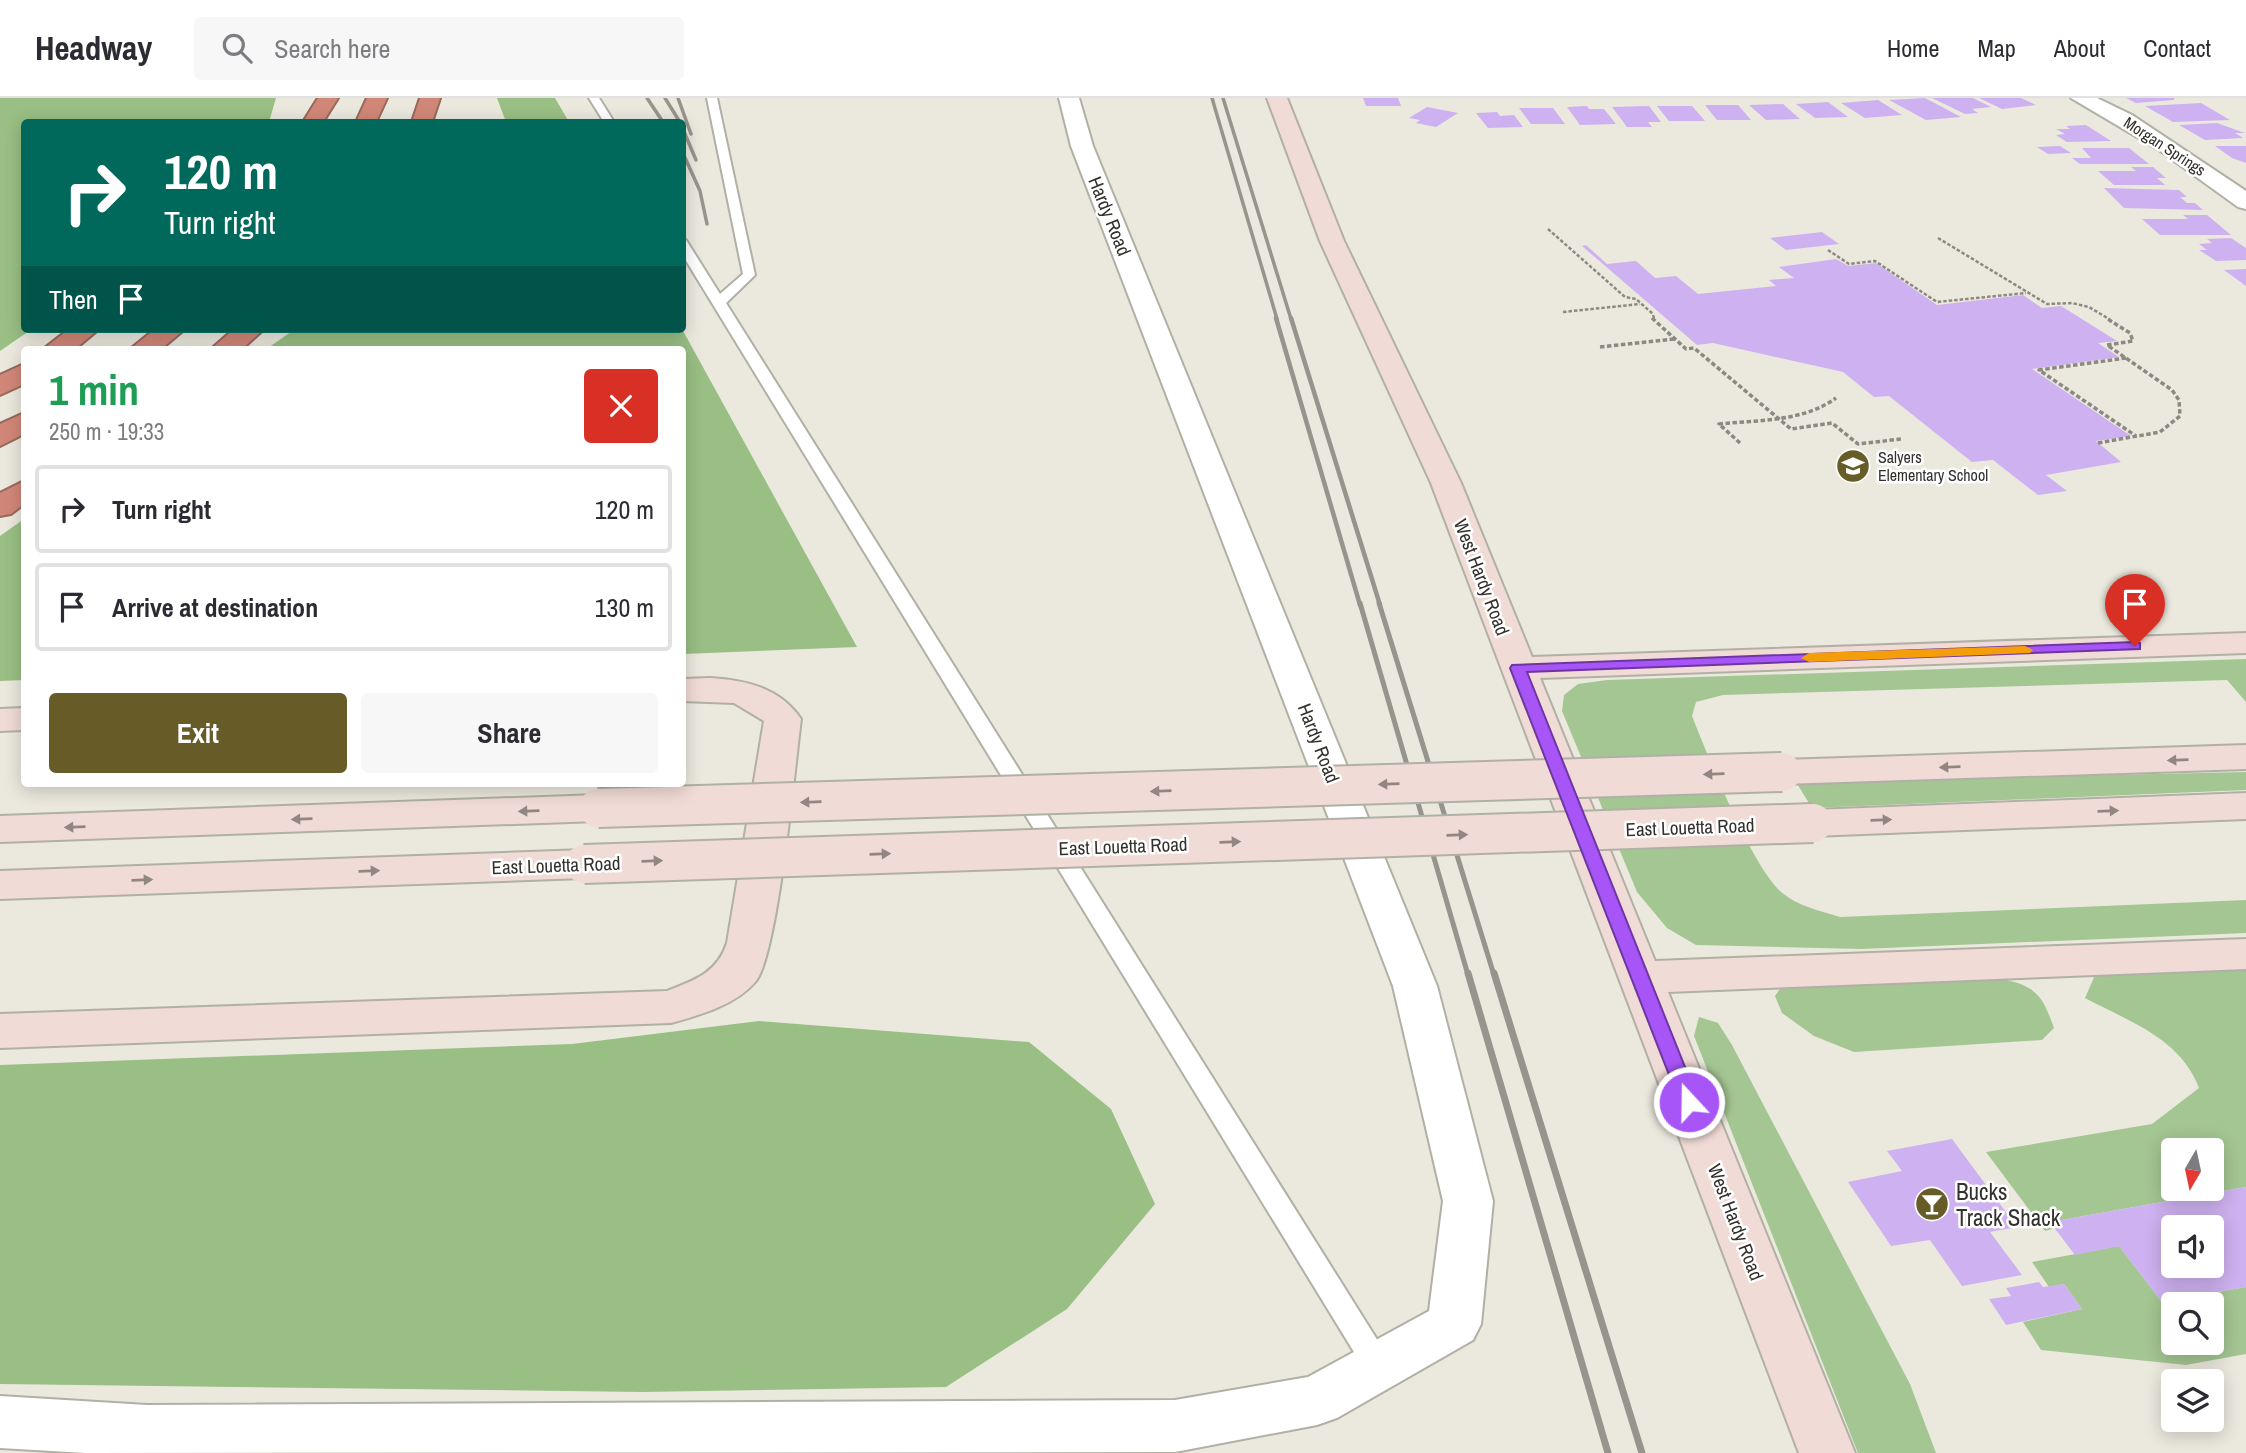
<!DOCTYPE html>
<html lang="en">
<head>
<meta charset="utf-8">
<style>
	:root { --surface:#fff; --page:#f7f7f7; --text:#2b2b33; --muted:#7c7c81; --line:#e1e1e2; --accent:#675c28 }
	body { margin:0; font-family:"Archivo Narrow",sans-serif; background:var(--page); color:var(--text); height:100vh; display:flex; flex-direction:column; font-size:26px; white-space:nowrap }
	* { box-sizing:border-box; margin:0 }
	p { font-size:23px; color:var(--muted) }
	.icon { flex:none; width:38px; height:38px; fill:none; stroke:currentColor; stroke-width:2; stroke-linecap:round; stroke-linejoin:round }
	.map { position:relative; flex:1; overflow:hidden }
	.sheet { position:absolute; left:21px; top:248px; width:665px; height:441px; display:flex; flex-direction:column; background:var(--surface); border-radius:7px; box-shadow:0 4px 18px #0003 }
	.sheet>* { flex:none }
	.guide { position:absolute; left:21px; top:21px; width:665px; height:214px; border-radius:7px; box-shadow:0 4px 18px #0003; background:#00695c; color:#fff; overflow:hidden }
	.needle { width:46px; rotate:189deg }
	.buttons { position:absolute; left:2161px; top:1040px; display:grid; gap:14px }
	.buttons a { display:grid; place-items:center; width:63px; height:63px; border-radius:7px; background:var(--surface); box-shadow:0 4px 18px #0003; font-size:35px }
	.pin { position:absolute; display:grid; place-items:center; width:60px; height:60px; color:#fff; margin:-72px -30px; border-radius:50% 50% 50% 0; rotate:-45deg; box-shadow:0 0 7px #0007 }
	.pin .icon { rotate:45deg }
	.me { position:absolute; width:77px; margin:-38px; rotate:339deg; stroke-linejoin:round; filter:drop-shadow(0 0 5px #0008) }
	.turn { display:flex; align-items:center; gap:24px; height:147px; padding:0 28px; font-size:32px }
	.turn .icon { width:91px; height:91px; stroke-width:2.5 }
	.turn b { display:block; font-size:49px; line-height:60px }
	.then { display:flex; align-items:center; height:66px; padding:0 28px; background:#0003; gap:14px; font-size:26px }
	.round { display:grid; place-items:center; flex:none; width:74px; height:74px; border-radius:7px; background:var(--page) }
	.summary { display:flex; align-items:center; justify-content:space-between; height:119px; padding:0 28px }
	h1 { font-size:42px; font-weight:700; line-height:52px; color:#1e9e55 }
	.primary-button { display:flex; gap:14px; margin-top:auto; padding:14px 28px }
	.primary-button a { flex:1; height:80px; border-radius:7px; background:var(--accent); color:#fff; font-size:28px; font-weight:700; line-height:80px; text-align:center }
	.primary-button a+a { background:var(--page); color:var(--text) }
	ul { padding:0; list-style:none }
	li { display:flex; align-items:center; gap:21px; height:88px; margin:0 14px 10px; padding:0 14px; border:4px solid var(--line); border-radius:7px }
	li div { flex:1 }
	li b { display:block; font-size:26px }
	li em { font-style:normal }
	header { display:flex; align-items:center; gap:42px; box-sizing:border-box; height:98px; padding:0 35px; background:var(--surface); border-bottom:2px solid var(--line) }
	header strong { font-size:33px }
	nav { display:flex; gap:38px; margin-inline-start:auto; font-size:24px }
	.search { width:490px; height:63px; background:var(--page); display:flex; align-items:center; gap:18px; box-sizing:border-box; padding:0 24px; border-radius:7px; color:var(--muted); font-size:26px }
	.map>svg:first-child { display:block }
	.green { fill:#a4c692; fill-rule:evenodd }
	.forest { fill:#99bf84 }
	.building { fill:#ceb1f0; fill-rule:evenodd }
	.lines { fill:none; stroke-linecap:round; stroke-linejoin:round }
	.service-casing { stroke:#b1b0a5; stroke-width:4 }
	.minor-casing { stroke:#b1b0a5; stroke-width:4 }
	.secondary-casing { stroke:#b1b0a5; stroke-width:4 }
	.motorway-casing { stroke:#99695e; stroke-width:4 }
	.path-far1 { stroke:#8b8982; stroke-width:2.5; stroke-dasharray:3.5 2; stroke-linecap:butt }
	.path { stroke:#8b8982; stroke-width:3.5; stroke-dasharray:4.5 2.5; stroke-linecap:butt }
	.service { fill:#fff; fill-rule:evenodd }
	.minor { fill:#fff; fill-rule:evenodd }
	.secondary { fill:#f1dbd6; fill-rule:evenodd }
	.motorway { fill:#d18778; fill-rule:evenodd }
	.rail-far3 { stroke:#96958d; stroke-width:3.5 }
	.rail-far2 { stroke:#96958d; stroke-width:4.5 }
	.rail-far1 { stroke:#96958d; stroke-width:5 }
	.rail { stroke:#96958d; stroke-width:7 }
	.secondary-bridge-casing { stroke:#b1b0a5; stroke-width:42; stroke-linecap:butt }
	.secondary-bridge { stroke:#f1dbd6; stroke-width:38 }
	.oneway { fill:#928682 }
	.route { fill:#a855f7; stroke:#6d37a1; stroke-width:2 }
	.slow { fill:#f59e0b }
	.labels { text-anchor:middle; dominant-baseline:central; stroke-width:5; stroke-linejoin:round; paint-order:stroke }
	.far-street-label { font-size:16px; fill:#32312d; stroke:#fff }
	.far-poi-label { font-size:16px; fill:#32312d; stroke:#fff; text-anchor:start }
	.street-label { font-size:19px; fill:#32312d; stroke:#fff }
	.near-poi-label { font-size:23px; fill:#32312d; stroke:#fff; text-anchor:start }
</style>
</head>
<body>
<header>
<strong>Headway</strong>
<div class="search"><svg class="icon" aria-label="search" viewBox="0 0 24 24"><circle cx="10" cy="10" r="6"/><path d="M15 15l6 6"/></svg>Search here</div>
<nav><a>Home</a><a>Map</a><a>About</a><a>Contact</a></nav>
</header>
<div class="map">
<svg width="2246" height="1355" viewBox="0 0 2246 1355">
	<rect width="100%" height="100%" fill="#ebe9de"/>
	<g class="green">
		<path d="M2246,561v43l-19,-22 -504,15 -27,7 -4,14c16,40 59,149 89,176 16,14 40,19 59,25l406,-17v33l-385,16 -165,-4 -29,-17 -30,-36 -75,-181 2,-16 14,-11 29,-4z"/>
		<polygon points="2246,674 2246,692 1812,710 1796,684"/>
		<path d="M2246,871v218l-196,35 5,6 -10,3 -59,-79 166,-28 47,-36c-19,-50 -69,-66 -114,-90l10,-23zM2174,1052h38v38h-38z"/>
		<path d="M2002,881c35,7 41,18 52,49l-12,12 -188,12 -40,-16 -32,-23 -7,-17 7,-10z"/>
		<polygon points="1699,919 1718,925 1732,947 1910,1286 1936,1355 1858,1355 1694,938"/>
		<path d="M2119,1148l43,56 84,-15v67l-60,11 -145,-15 -18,-28 59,-13 -18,-25 -15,3 -17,-25zM2174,1206h38v38h-38z"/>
	</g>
	<g class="forest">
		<polygon points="0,0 276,0 269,24 24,24 24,231 32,231 0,253"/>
		<polygon points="497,0 555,0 569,24 506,24"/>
		<polygon points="295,231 682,231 857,549 683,556 682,252 265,252"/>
		<polygon points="24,421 24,582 0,583 0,438"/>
		<polygon points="759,923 1029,944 1111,1011 1155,1106 1067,1211 946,1289 642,1294 0,1286 0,967 572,946"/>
	</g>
	<g class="building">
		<polygon points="1363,0 1398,0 1401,8 1366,8"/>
		<polygon points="1925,0 1961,19 1926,22 1889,2"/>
		<polygon points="1932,0 1973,0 1991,9 1972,11 1978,15 1965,16"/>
		<polygon points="1979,0 2021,0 2036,7 2002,11"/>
		<polygon points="2126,0 2174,0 2174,2 2136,5"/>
		<polygon points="1878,2 1902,17 1865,20 1841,5"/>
		<polygon points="1828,4 1848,19 1815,20 1796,6"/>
		<polygon points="2201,5 2230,22 2173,24 2145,8"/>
		<polygon points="1783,6 1800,21 1766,22 1749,7"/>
		<polygon points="1705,7 1738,7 1751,22 1717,22"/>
		<polygon points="1587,8 1589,11 1604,11 1616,26 1580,27 1567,9"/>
		<polygon points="1649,8 1661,24 1648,24 1652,29 1627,29 1612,9"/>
		<polygon points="1657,8 1692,8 1705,23 1669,23"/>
		<polygon points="1427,9 1458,15 1436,29 1416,25 1420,22 1409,20"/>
		<polygon points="1519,10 1553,10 1565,26 1531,26"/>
		<polygon points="1497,14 1500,18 1514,17 1523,29 1488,30 1476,15"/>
		<polygon points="2217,25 2245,35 2235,35 2243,40 2205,42 2179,27"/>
		<polygon points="2086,27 2111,43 2067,44 2056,37 2065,36 2056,31 2070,31 2066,28"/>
		<polygon points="2060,48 2071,55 2048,56 2037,49"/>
		<polygon points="2215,48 2246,48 2246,65 2232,60"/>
		<polygon points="2082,50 2129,50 2149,66 2080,66 2072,60 2091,60"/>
		<polygon points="2131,69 2153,69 2166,80 2157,80 2165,87 2114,87 2098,73 2136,73"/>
		<polygon points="2104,90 2179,92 2187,99 2180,99 2187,105 2195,105 2203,112 2124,110"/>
		<polygon points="2183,117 2207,117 2231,137 2160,137 2142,121 2188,121"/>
		<polygon points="1822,134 1839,146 1786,152 1770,140"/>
		<polygon points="2231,140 2246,150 2246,162 2216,163 2199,152 2207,152 2199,146 2212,145 2207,141"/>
		<polygon points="1586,147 1607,166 1636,163 1655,180 1676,178 1698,196 1776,188 1769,182 1794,180 1779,169 1836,161 1848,168 1876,165 1937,207 2023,197 2042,210 2061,208 2117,243 2098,245 2119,259 2032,271 2131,338 2096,343 2121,364 2046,377 2067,393 2038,397 1993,362 1972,364 1889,298 1874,299 1843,274 1713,245 1697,247 1582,148"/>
		<polygon points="2246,171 2246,188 2224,172"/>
		<polygon points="1952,1041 2017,1129 1990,1134 2022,1177 1962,1188 1930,1142 1891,1148 1848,1084 1902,1073 1887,1053"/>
		<path d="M2246,1089v100l-84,15 -43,-56 -44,9 -25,-33zM2174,1129h38v38h-38z"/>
		<polygon points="2039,1184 2043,1189 2064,1186 2082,1211 2006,1227 1989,1201 2011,1198 2006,1190"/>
	</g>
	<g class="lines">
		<g class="service-casing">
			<g id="service">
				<polygon points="589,0 599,0 614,24 604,24"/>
				<polygon points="707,0 717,0 755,177 726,205 1388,1259 1392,1268 1388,1277 1378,1280 1368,1277 682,156 682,142 686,142 720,196 743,176"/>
			</g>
		</g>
		<g class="minor-casing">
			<g id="minor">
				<polygon points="1059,0 1079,0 1093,48 1437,888 1493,1103 1481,1226 1473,1242 1337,1320 1317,1327 1175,1354 86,1355 0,1350 0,1298 147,1307 1175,1302 1308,1279 1429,1213 1443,1103 1393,888 1071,48"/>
				<polygon points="2071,0 2097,0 2132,17 2246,93 2246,111 2238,109 2159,52"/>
			</g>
		</g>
		<g class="secondary-casing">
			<g id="secondary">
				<polygon points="1267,0 1287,0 1344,143 1461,385 1532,559 2246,535 2246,555 1540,580 1655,863 2246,841 2246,871 1668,894 1855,1355 1799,1355 1431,385 1320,143"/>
				<path d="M710,580c36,2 70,10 91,41 -6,46 -23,234 -45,262 -20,24 -56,34 -85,42l-671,25v-34l667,-23c28,-11 50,-18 60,-48l37,-222 -30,-18 -52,-2v-22z"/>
				<polygon points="24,610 24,632 0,633 0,611"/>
				<polygon points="2246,647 2246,671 1782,686 1768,683 1763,674 1768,665 1782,662"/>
				<polygon points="2246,695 2246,721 1813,738 1799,734 1793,725 1799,716 1813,712"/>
				<polygon points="598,697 612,701 618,710 612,719 598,723 0,744 0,718"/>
				<polygon points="584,752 598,756 604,766 598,776 584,780 0,801 0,773"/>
			</g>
		</g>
		<g class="motorway-casing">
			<g id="motorway">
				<polygon points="318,0 338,0 323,24 303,24"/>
				<polygon points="367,0 387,0 376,24 356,24"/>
				<polygon points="420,0 440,0 432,24 412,24"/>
				<polygon points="69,231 99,231 74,252 42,252"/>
				<polygon points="155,231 185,231 160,252 129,252"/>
				<polygon points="234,231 264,231 241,252 210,252"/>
				<polygon points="24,266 24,286 0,297 0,277"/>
				<polygon points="24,315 24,336 0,348 0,326"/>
				<polygon points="24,383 24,406 11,416 0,418 0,395"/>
			</g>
		</g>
		<g class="path-far1">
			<polyline points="1548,131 1625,199 1636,201 1653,216 1654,221"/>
			<polyline points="1938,140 2047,206 2072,205 2089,209 2109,221"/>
			<polyline points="1828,152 1849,166 1875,163 1937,204 2026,195"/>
			<polyline points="1563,214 1640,206"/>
		</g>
		<g class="path">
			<polyline points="1652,220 1686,251 1694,250 1791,331 1832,325 1858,346 1901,341"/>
			<polyline points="1600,249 1674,241"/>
			<polyline points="2126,260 2039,272 2136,338"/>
			<path d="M1740,345l-21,-19c39,-4 84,-2 117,-26"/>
			<polyline points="2098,345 2160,334 2180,318 2179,302 2172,292 2107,247 2133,243 2130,235 2106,220"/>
		</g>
		<use href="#service" class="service"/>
		<use href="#minor" class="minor"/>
		<use href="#secondary" class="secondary"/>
		<use href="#motorway" class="motorway"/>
		<g class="rail-far3">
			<polyline points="647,0 663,24"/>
			<polyline points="665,0 678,21"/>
			<polyline points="678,0 691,36"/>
			<polyline points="1212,0 1277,221"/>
			<polyline points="1223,0 1291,221"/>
			<polyline points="682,29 696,62"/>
			<polyline points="682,53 700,93 707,126"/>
		</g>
		<g class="rail-far2">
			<polyline points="1276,220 1360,507"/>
			<polyline points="1291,220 1380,507"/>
		</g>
		<g class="rail-far1">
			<polyline points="1360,505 1468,877"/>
			<polyline points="1379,505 1494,877"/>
		</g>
		<g class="rail">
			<polyline points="1468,875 1608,1355"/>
			<polyline points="1494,875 1642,1355"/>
		</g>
		<g class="secondary-bridge-casing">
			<g id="secondary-bridge">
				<polyline points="598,710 1782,674"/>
				<polyline points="584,766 1813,725"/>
			</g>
		</g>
		<use href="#secondary-bridge" class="secondary-bridge"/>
	</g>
	<defs><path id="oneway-solid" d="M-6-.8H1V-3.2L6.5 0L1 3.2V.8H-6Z" transform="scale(1.75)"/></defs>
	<g class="oneway">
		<use href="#oneway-solid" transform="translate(2178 662) rotate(178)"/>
		<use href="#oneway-solid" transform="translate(1950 669) rotate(178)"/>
		<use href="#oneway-solid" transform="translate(1714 676) rotate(178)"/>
		<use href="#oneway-solid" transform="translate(1389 686) rotate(178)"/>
		<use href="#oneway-solid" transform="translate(1161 693) rotate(178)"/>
		<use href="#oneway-solid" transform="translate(811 704) rotate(178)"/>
		<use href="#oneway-solid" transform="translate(529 713) rotate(178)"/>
		<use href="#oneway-solid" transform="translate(2108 713) rotate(-2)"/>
		<use href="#oneway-solid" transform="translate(302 721) rotate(178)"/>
		<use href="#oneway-solid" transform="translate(1881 722) rotate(-2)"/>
		<use href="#oneway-solid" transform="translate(75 729) rotate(178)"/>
		<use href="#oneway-solid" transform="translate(1457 737) rotate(-2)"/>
		<use href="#oneway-solid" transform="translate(1230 744) rotate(-2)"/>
		<use href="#oneway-solid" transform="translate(880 756) rotate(-2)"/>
		<use href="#oneway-solid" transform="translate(652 763) rotate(-2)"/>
		<use href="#oneway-solid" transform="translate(369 773) rotate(-2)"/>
		<use href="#oneway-solid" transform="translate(142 782) rotate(-2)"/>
	</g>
	<polygon class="route" points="2135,544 2140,545 2140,551 1527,574 1699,1004 1696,1010 1682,1010 1510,570 1512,567"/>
	<polygon class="slow" points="2025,548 2033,552 2030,555 1809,564 1801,560 1809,555"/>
	<defs>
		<g id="school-disc" transform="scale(1.75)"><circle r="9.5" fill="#675c28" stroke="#fff"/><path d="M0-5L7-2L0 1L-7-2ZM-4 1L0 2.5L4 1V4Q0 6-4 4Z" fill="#fff"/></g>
		<g id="bar-disc" transform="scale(1.75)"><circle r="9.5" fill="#675c28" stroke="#fff"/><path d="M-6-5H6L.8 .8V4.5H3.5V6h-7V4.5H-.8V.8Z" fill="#fff"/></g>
	</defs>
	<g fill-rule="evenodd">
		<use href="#school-disc" x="1853" y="368"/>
		<use href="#bar-disc" x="1932" y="1106"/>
	</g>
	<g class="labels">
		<g class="far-street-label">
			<text transform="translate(2165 48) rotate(33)">Morgan Springs</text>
		</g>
		<g class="far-poi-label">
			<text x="1878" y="359">Salyers<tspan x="1878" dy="18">Elementary School</tspan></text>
		</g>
		<g class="street-label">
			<text transform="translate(1110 118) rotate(68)">Hardy Road</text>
			<text transform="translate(1482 479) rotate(69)">West Hardy Road</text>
			<text transform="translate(1319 645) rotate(69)">Hardy Road</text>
			<text transform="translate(1690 729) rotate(-2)">East Louetta Road</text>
			<text transform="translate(1123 748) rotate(-2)">East Louetta Road</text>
			<text transform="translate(556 767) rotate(-2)">East Louetta Road</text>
			<text transform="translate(1736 1124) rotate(69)">West Hardy Road</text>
		</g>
		<g class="near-poi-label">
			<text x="1956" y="1093">Bucks<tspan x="1956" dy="26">Track Shack</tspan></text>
		</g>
	</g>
</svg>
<div class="buttons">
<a><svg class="needle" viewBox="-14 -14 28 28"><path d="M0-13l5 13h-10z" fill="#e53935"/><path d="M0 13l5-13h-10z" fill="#7c7c81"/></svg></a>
<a><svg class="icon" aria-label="sound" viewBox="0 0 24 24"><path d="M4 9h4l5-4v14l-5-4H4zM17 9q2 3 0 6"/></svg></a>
<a><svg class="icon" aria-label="search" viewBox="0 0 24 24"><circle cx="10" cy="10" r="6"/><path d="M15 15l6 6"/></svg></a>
<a><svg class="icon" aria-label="layers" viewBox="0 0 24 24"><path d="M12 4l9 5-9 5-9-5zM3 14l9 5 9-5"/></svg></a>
</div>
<div class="pin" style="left:2135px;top:548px;background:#d93025"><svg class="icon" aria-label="arrive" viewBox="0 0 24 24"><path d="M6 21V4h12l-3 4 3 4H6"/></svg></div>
<svg class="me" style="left:1689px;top:1004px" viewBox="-20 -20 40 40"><circle r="17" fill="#a855f7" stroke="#fff" stroke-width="3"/><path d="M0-11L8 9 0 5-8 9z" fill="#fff"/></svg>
<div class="guide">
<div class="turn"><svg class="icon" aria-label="right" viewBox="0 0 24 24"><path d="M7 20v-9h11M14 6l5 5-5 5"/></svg><div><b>120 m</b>Turn right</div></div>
<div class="then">Then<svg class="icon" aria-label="arrive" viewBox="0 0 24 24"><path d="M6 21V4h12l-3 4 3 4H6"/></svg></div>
</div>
<section class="sheet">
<div class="summary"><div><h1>1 min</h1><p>250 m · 19:33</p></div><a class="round" style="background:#d93025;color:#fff"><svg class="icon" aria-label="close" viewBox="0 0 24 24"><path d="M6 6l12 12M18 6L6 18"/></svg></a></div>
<ul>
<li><svg class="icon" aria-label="right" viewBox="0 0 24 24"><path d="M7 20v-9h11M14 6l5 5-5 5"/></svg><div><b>Turn right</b></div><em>120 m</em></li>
<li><svg class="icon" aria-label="arrive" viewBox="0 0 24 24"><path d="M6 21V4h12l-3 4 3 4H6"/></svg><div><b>Arrive at destination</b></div><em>130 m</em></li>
</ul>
<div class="primary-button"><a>Exit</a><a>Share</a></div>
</section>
</div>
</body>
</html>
